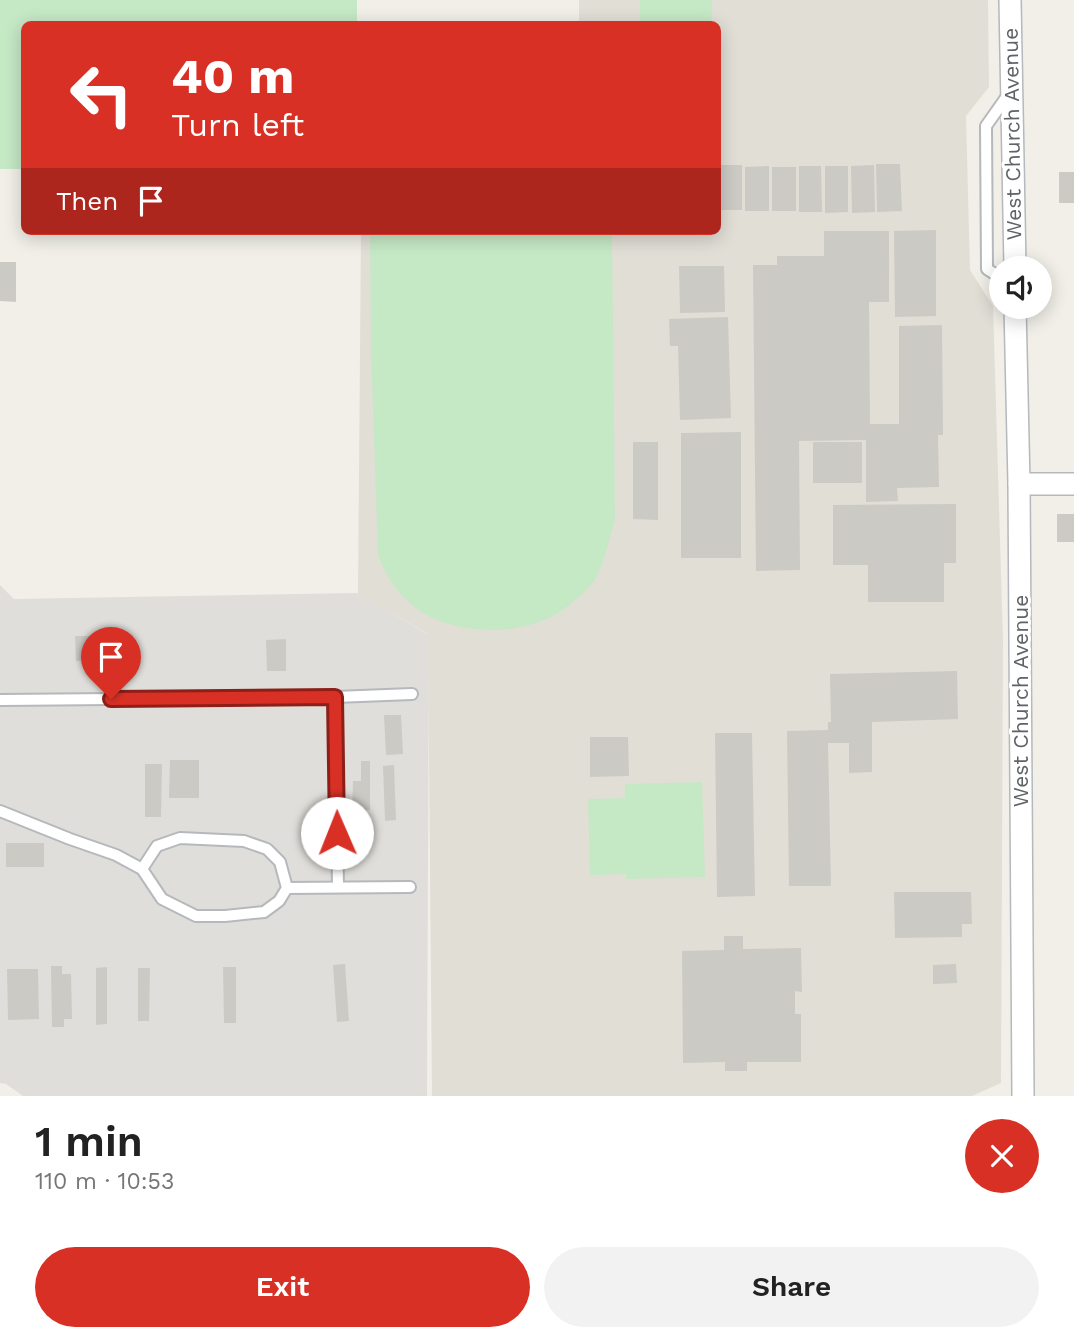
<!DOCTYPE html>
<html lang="en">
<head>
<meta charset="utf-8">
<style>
	:root { --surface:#fff; --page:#f2f2f2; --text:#222; --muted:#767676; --accent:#d93025 }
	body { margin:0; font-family:"Work Sans",sans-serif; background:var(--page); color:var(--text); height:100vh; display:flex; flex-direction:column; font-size:26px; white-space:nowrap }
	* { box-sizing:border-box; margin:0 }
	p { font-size:23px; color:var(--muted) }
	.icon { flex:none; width:38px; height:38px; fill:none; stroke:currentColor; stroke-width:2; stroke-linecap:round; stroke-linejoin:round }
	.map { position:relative; height:1096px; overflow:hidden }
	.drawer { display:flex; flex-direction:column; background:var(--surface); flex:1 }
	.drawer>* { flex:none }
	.hud { position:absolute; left:21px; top:21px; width:700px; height:214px; border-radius:10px; box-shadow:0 4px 18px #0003; background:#d93025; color:#fff; overflow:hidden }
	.tools { position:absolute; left:989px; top:256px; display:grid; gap:14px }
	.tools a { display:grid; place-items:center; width:63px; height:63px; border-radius:50%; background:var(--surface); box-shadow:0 4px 18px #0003; font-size:35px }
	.pin { position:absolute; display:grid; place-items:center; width:60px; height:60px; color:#fff; margin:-72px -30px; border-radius:50% 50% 50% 0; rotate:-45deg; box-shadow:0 0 7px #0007 }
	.pin .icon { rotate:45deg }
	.me { position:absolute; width:77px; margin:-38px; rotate:359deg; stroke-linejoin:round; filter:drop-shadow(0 0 5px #0008) }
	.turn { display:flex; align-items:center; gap:24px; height:147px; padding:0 35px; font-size:32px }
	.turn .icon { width:91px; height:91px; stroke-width:2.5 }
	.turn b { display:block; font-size:49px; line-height:60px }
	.then { display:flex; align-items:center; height:66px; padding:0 35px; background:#0003; gap:14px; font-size:26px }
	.round { display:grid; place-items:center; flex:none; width:74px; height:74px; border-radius:37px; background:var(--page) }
	.overview { display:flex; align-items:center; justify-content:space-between; height:119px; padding:0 35px }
	h1 { font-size:42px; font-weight:600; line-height:52px }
	.cta { display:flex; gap:14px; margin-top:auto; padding:14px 35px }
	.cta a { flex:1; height:80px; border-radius:42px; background:var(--accent); color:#fff; font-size:28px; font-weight:600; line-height:80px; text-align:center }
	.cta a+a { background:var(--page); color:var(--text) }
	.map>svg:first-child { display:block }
	.industrial { fill:#e0deda }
	.education { fill:#e1ded6 }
	.green { fill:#c5e8c5 }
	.building { fill:#cccac5 }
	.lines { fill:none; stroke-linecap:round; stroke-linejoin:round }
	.service-casing { stroke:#b5b8bc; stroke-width:14 }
	.minor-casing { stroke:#b5b8bc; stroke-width:24 }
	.service { stroke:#fff; stroke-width:10 }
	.minor { stroke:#fff; stroke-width:21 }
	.route-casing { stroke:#8d1f18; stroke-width:18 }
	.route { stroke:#d93025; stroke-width:12 }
	.labels { text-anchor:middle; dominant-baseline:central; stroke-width:6; stroke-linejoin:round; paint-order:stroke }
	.street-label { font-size:21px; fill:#5f6368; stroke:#fff }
</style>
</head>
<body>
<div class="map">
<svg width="1074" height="1096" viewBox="0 0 1074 1096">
	<rect width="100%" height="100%" fill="#f1efe8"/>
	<polygon class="industrial" points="0,585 14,599 357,593 429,635 427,1096 23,1096 6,1084 0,1083"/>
	<polygon class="education" points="579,0 988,0 989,87 966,116 970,270 993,306 1003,640 1001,1083 972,1096 432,1096 428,634 358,594 361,231 718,231 718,24 579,24"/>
	<g class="green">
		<polygon points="0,0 357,0 357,24 24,24 24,169 0,169"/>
		<rect x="640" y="0" width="72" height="24"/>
		<path d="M370,231h242l3,288c-6,20 -10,44 -21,62 -5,7 -12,13 -19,19 -8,7 -16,13 -26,18 -37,17 -91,16 -126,-5 -22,-14 -37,-34 -45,-59l-7,-202z"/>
		<polygon points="702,782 705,877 626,879 626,874 590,875 588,799 625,798 625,784"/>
	</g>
	<g class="building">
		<polygon points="876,164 900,164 902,211 877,212"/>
		<rect x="719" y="165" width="23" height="45"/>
		<polygon points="874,165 875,212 852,213 851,166"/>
		<polygon points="769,166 769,211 745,211 745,167"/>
		<polygon points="799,166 821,166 822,212 799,212"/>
		<polygon points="825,166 848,166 848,212 825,213"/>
		<rect x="772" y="167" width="24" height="44"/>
		<rect x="1059" y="172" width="15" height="31"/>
		<polygon points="936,230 936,316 895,317 894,231"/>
		<polygon points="824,231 889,231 889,302 869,302 870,424 899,424 899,326 942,325 943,435 938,435 939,487 897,488 898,501 866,502 866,440 799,441 800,570 756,571 753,265 777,265 777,256 824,256"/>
		<polygon points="0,262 16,262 16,302 0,301"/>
		<polygon points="679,266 724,266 725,312 680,313"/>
		<polygon points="728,317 731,418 680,420 678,346 670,346 669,319"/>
		<polygon points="741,432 741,558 681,558 681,433"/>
		<polygon points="633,442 658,442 658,520 633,519"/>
		<rect x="813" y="442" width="49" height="41"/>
		<polygon points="956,504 956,563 944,563 944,602 868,602 868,565 833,565 833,505"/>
		<rect x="1057" y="514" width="17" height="28"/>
		<polygon points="75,636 96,636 98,660 76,661"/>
		<polygon points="286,639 286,671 267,671 266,640"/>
		<polygon points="957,671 958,719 872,722 872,772 849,773 849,743 828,743 831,886 789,886 787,731 828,730 828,722 831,722 830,674"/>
		<polygon points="384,715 401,715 403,754 386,755"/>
		<polygon points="715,733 752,733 755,896 717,897"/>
		<polygon points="590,737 628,737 629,776 590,777"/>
		<polygon points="170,760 199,760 199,798 169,798"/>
		<polygon points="361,761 370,761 370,810 352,810 353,781 361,781"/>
		<polygon points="145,764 162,764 161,817 145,817"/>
		<polygon points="394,765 396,820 385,821 383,766"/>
		<rect x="6" y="843" width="38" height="24"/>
		<polygon points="894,892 971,892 972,924 962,924 962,937 895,938"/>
		<polygon points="724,936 743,936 743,949 801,948 802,992 795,991 795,1014 801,1014 801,1062 747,1062 747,1071 725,1071 725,1062 683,1063 682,951 724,950"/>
		<polygon points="345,964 349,1021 337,1022 333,965"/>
		<polygon points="956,964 957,983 933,984 933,965"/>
		<polygon points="51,966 62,966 62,974 71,974 72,1019 64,1019 64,1027 52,1027"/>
		<polygon points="107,967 107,1024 96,1025 96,968"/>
		<polygon points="223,967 236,967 236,1023 224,1023"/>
		<polygon points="138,968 150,968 149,1021 138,1021"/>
		<polygon points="7,969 38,969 39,1019 8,1020"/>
	</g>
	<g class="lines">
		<g class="service-casing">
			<g id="service">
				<polyline points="1001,278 987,269 986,126 1010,92"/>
				<polyline points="335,697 412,694"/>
				<polyline points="0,700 335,697 338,887"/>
				<polyline points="0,811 70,839 116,855 142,869 162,899 196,916 225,916 264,912 279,901 287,888 280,862 267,849 244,841 180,838 157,846 142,869"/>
				<polyline points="287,888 410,887"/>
			</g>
		</g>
		<g class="minor-casing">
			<g id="minor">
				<polyline points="1010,0 1015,268"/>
				<polyline points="1015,306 1019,484 1023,1096"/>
				<polyline points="1019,484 1074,484"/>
			</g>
		</g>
		<use href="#service" class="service"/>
		<use href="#minor" class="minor"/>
	</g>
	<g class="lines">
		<g class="route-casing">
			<polyline id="route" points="111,699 335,697 337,833"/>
		</g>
		<use href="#route" class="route"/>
	</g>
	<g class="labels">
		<g class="street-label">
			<text transform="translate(1012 134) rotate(-91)">West Church Avenue</text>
			<text transform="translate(1020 701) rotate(-90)">West Church Avenue</text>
		</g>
	</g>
</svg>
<div class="tools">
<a><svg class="icon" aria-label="sound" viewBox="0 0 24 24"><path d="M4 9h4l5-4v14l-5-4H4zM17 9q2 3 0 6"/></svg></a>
</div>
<div class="pin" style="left:111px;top:699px;background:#d93025"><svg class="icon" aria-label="arrive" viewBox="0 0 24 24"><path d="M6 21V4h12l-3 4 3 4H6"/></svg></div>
<svg class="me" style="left:337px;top:833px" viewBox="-20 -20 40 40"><circle r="19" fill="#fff"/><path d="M0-13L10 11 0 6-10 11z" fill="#d93025"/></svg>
<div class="hud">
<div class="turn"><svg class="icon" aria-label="left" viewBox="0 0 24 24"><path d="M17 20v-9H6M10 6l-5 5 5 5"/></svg><div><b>40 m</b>Turn left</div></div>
<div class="then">Then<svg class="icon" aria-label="arrive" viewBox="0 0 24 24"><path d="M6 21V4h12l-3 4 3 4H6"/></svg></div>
</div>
</div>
<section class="drawer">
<div class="overview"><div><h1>1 min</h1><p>110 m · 10:53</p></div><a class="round" style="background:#d93025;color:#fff"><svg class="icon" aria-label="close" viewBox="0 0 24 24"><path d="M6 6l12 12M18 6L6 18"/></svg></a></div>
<div class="cta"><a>Exit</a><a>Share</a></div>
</section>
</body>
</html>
